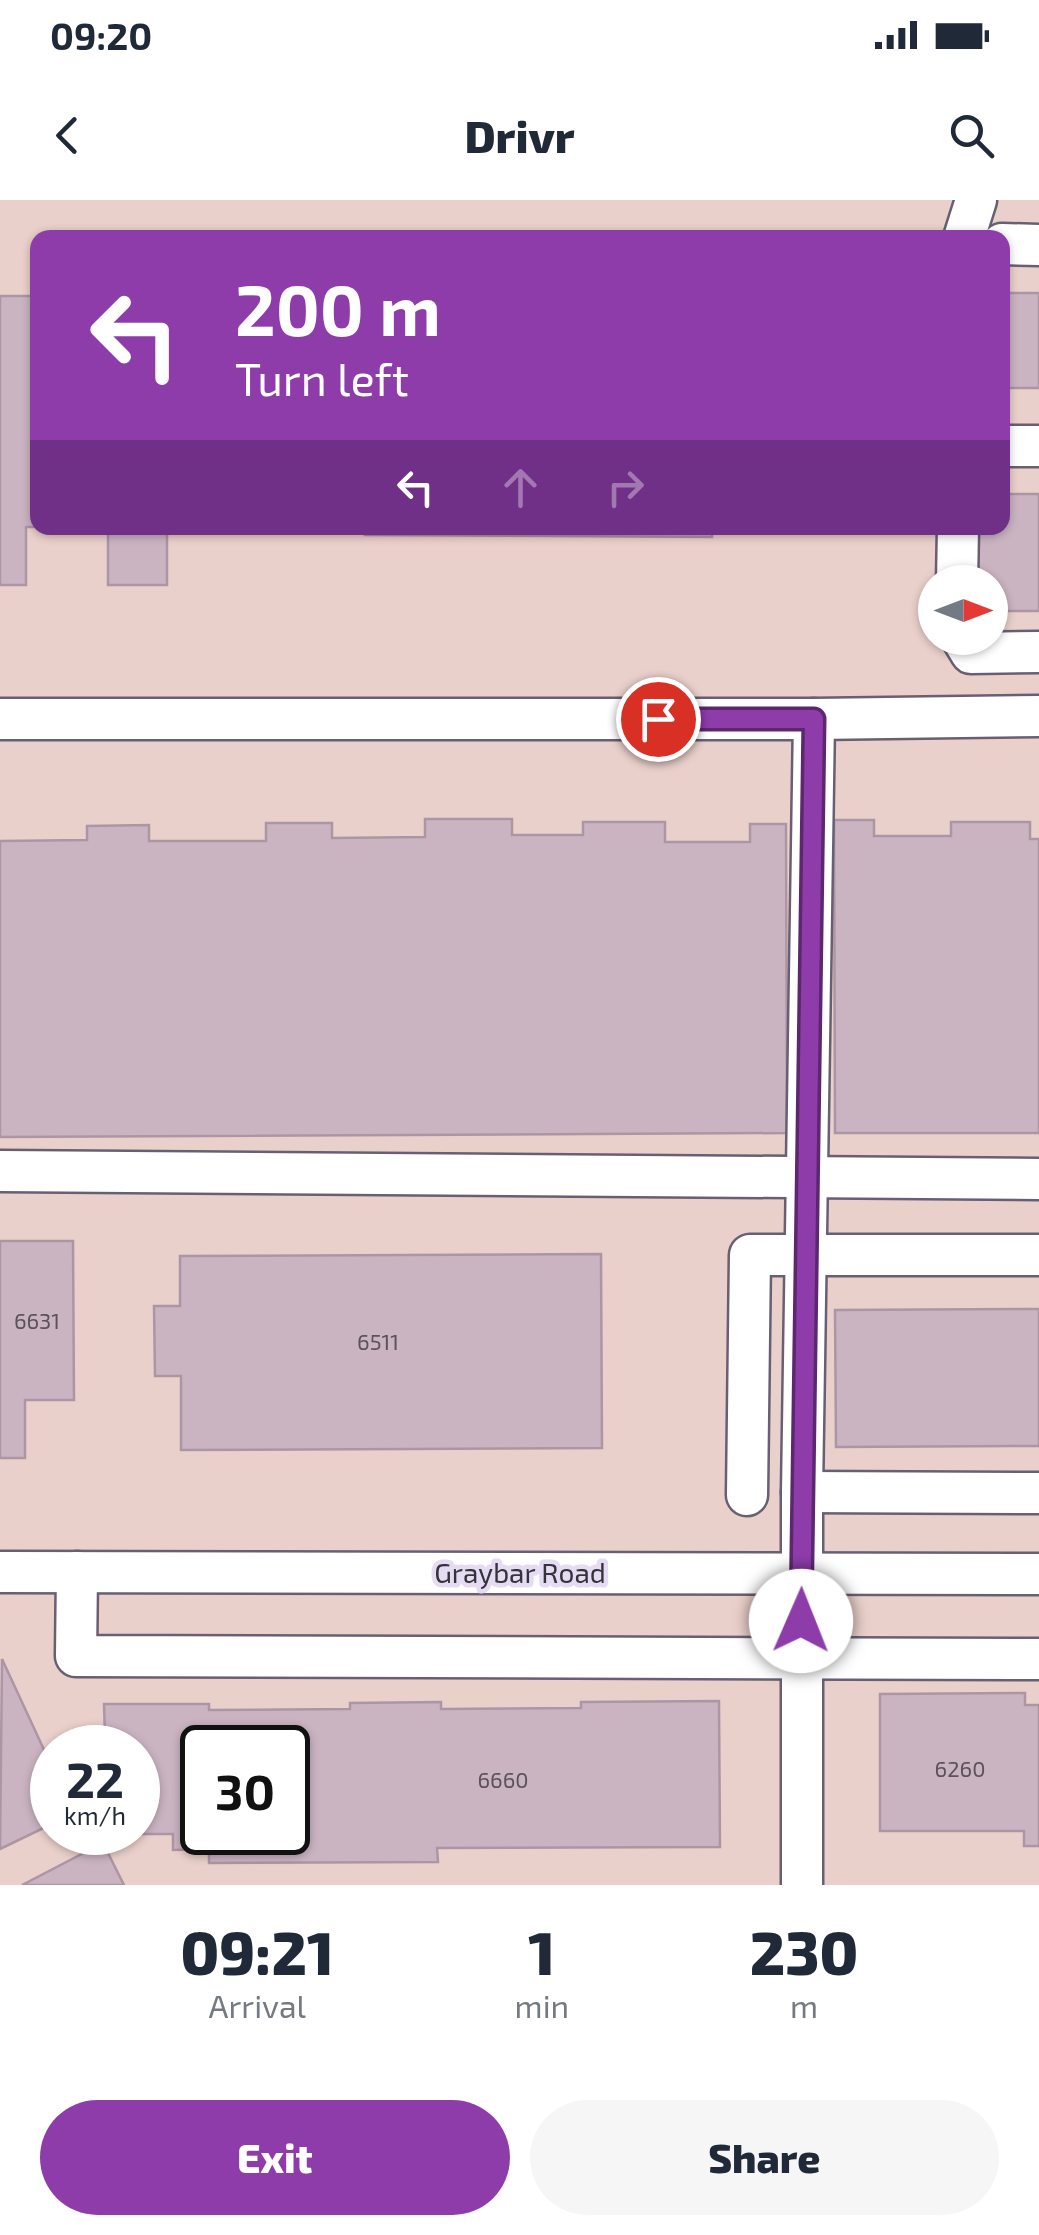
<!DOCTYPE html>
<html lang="en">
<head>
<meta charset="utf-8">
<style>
	:root { --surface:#fff; --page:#f6f6f7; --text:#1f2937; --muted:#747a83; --accent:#8e3caa }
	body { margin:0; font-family:"Exo 2",sans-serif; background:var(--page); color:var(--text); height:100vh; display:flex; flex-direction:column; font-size:38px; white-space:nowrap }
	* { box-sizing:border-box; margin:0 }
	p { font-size:32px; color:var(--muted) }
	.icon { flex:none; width:55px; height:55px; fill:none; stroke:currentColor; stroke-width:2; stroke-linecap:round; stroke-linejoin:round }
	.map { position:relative; height:1685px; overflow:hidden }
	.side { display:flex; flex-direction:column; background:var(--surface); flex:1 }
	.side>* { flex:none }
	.top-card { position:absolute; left:30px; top:30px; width:980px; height:305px; border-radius:20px; box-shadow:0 2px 8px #0004; background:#8e3caa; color:#fff; overflow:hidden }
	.needle { width:65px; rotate:90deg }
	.controls { position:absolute; left:918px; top:365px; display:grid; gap:20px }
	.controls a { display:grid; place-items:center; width:90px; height:90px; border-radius:50%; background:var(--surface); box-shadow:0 2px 8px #0004; font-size:50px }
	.speed { position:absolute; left:30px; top:1525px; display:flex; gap:20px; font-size:50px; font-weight:700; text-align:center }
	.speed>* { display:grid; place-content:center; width:130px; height:130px; border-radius:50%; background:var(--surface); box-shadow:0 2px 8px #0004; line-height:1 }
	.speed small { font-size:25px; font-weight:400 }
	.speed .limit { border:5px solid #111; border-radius:15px; background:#fff; color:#111 }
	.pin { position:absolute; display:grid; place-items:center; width:85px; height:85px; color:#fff; margin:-42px; border:5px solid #fff; border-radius:50%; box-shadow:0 2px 10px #0007 }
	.me { position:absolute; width:110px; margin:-55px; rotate:1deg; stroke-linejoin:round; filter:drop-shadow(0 0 8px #0008) }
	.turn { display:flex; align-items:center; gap:35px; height:210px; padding:0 40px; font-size:45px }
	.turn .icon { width:130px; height:130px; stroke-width:2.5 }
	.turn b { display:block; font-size:70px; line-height:85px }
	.lanes { display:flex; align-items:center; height:95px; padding:0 40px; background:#0003; justify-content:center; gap:50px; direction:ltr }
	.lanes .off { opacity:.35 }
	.eta { display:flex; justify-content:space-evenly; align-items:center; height:170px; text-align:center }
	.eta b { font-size:60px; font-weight:800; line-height:70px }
	.action { display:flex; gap:20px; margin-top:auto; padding:20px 40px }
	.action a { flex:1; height:115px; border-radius:60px; background:var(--accent); color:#fff; font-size:40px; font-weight:800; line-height:115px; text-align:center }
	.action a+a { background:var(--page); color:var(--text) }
	.status { display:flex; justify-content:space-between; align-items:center; height:70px; padding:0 50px; background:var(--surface); direction:ltr }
	.status svg { height:28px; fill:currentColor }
	header { display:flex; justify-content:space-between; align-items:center; height:130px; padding:0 40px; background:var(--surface); font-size:45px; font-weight:800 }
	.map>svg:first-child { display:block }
	.industrial { fill:#ead0cb; fill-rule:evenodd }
	.building { fill:#cbb4c2; stroke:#ad96a4; stroke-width:2.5; fill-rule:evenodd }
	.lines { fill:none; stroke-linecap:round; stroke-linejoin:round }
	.minor-casing { stroke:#685f74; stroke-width:45 }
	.minor { stroke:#fff; stroke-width:40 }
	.route-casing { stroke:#5c276e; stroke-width:25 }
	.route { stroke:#8e3caa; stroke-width:18 }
	.labels { text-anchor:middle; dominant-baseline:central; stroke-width:9; stroke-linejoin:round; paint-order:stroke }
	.number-label { font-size:22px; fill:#5b525d }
	.street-label { font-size:28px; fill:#36323b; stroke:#e5dcf3 }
</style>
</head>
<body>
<div class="status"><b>09:20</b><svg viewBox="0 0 49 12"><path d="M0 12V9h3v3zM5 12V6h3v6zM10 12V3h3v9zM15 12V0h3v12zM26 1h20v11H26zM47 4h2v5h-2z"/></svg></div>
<header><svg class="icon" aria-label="back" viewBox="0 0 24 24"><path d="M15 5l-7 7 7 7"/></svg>Drivr<svg class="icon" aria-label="search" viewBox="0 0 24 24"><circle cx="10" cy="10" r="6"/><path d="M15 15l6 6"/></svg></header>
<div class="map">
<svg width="1039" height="1685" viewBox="0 0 1039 1685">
	<rect width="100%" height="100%" fill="#e5dcf3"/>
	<path class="industrial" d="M0,0h1039v1685h-1039zM38,38h964v290h-964zM935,382h55v56h-55zM52,1548h86v84h-86zM202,1548h86v84h-86z"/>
	<g class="building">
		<rect x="1002" y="93" width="37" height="95"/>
		<polygon points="0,96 38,96 38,327 26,327 26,385 0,385"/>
		<polygon points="1002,294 1039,294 1039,411 990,411 990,382 969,382 969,328 1002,328"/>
		<rect x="108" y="328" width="59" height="57"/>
		<polygon points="366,328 712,328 712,337 365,335"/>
		<polygon points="425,619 512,619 512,635 583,635 583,622 665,622 665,642 750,642 750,624 786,624 787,933 0,937 0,641 87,640 87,626 149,625 149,641 266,641 266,623 332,623 332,638 425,637"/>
		<polygon points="834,620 874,620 874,636 951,636 951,622 1030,622 1030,639 1039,639 1039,933 835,933"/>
		<polygon points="0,1041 73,1041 74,1200 25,1200 25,1258 0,1258"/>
		<polygon points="601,1054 602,1248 181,1250 181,1176 155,1176 154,1106 180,1106 180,1056"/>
		<polygon points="1039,1109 1039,1246 836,1247 835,1110"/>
		<polygon points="2,1459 52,1567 52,1624 0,1649"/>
		<polygon points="1025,1493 1025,1505 1039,1505 1039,1646 1024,1646 1024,1631 880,1631 880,1494"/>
		<path d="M719,1501l1,146 -283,1 1,14 -229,1v-14l-36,1v-16h-33l-2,-86h-51l-1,-11h19l-1,-33h105v6l141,-1v-6l91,-1v7l140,-1v-6zM202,1548h86v84h-86z"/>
		<polygon points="103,1643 124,1685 22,1685"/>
	</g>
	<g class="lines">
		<g class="minor-casing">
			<g id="minor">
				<polyline points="964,38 976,0"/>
				<polyline points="1002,44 1039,45"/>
				<polyline points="1002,246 1039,246"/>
				<polyline points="957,382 958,328"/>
				<polyline points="962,438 971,453 1039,452"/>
				<polyline points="0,519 814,519"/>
				<polyline points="0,971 1039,979"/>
				<polyline points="802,1292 1039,1293"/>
				<polyline points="747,1295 750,1055 1039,1055"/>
				<polyline points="0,1372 1039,1374"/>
				<polyline points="77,1372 76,1456 1039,1459"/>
				<polyline points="802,1685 802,1292 814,519 1039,516"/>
			</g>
		</g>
		<use href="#minor" class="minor"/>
	</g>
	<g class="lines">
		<g class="route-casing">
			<polyline id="route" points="658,519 814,519 801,1421"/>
		</g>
		<use href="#route" class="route"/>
	</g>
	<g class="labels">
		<g class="number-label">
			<text x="37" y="1120">6631</text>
			<text x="378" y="1141">6511</text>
			<text x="960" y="1568">6260</text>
			<text x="503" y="1579">6660</text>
		</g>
		<g class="street-label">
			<text x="520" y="1372">Graybar Road</text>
		</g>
	</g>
</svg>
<div class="controls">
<a><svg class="needle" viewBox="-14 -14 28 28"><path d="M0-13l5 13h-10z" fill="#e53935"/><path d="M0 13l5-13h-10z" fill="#747a83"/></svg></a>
</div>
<div class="speed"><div>22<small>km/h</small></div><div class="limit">30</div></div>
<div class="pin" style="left:658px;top:519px;background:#d93025"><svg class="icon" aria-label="arrive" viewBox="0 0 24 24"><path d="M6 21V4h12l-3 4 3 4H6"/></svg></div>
<svg class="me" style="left:801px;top:1421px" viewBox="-20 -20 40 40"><circle r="19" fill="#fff"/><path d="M0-13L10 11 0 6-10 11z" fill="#8e3caa"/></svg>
<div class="top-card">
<div class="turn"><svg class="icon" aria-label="left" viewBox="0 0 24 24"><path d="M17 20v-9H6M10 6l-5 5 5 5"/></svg><div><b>200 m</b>Turn left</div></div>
<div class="lanes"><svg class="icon" aria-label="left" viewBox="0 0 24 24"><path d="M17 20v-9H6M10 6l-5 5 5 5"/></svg><svg class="icon off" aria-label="ahead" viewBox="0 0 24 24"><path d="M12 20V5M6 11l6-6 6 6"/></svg><svg class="icon off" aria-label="right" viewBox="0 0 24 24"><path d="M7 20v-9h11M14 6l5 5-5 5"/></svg></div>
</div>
</div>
<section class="side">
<div class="eta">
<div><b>09:21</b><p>Arrival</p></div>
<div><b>1</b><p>min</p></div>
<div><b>230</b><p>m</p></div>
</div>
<div class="action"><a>Exit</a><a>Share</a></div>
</section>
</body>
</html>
